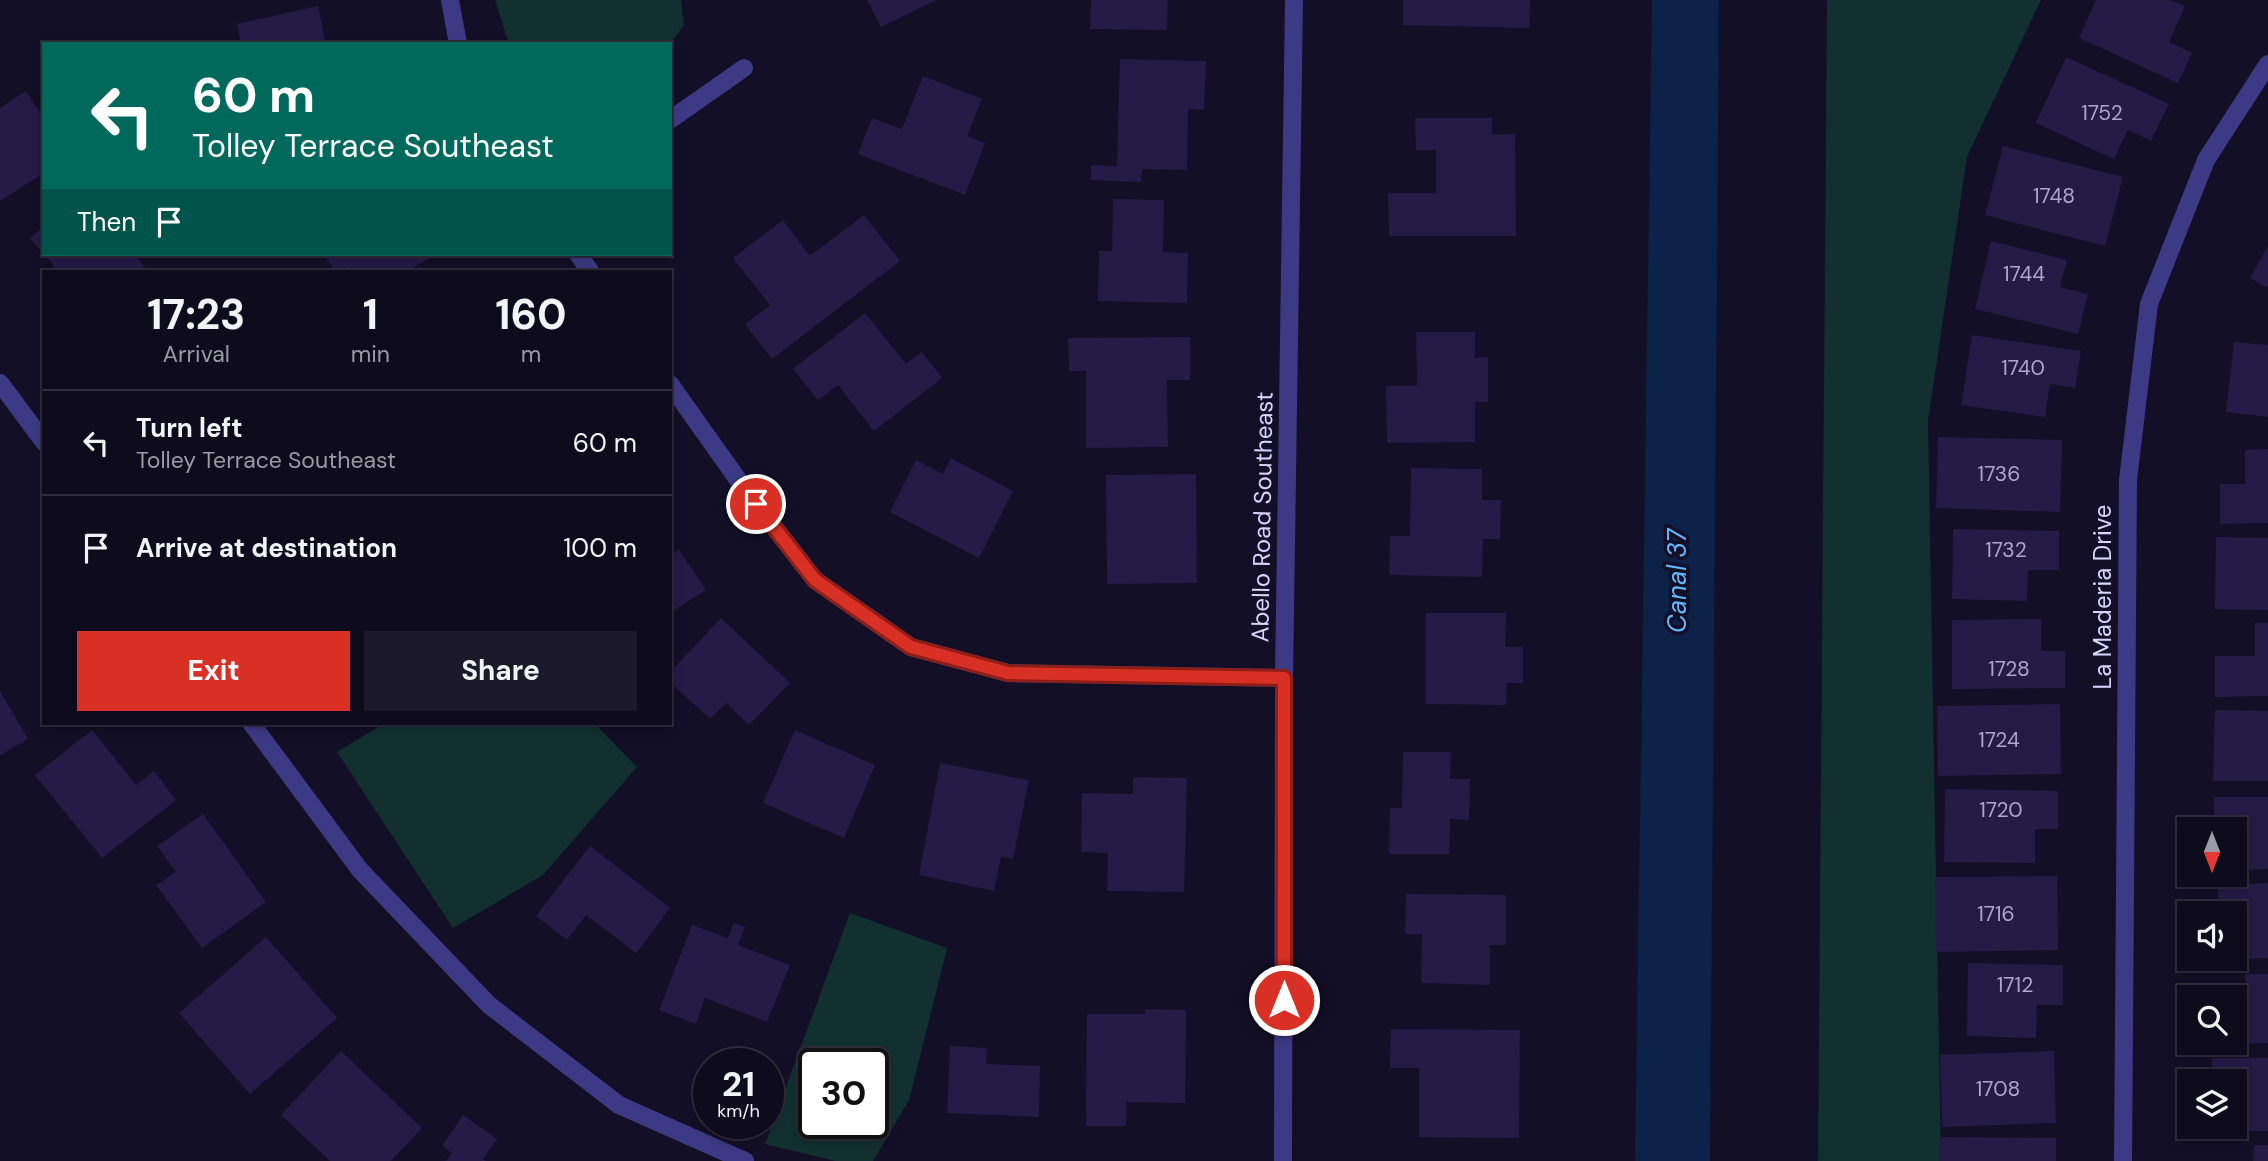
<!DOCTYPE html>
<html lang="en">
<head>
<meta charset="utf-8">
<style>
	:root { --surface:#0e0b1c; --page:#1c1929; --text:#f1f3f6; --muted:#9b9ba3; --line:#2e2b3b; --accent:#d93025 }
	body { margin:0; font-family:"DM Sans",sans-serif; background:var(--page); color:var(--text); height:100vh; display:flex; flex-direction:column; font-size:26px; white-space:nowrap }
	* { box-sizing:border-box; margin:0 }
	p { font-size:23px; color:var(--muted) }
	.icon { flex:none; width:38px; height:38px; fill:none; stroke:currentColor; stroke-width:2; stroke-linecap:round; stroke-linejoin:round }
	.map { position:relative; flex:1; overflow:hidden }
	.side { position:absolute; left:42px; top:270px; width:630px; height:455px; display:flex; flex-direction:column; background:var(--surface); border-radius:0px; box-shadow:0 4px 10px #0003,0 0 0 2px var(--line) }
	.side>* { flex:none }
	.hud { position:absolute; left:42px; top:42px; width:630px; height:214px; border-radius:0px; box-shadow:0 4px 10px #0003,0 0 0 2px var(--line); background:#00695c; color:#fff; overflow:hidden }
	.needle { width:46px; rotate:180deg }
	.tools { position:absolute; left:2177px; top:817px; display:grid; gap:14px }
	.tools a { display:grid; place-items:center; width:70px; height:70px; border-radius:0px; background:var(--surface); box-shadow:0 4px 10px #0003,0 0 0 2px var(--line); font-size:35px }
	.speed { position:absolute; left:693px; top:1048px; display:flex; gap:14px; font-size:35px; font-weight:700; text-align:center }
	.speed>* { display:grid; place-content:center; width:91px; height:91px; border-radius:50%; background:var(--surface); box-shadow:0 4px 10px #0003,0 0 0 2px var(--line); line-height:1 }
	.speed small { font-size:18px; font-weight:400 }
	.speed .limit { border:4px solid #111; border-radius:10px; background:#fff; color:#111 }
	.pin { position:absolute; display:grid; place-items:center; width:60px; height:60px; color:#fff; margin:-30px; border:4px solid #fff; border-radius:50%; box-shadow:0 2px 7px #0007 }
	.me { position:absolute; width:77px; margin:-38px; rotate:0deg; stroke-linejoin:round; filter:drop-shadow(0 0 5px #0008) }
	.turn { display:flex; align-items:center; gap:24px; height:147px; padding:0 35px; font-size:32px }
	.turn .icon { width:91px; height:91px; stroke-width:2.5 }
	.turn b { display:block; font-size:49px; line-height:60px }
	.then { display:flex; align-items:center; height:66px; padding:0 35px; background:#0003; gap:14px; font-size:26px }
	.eta { display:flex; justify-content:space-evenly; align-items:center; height:119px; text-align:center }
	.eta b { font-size:42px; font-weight:700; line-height:49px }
	.cta { display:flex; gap:14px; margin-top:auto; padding:14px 35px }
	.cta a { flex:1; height:80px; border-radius:0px; background:var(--accent); color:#fff; font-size:28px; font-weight:700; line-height:80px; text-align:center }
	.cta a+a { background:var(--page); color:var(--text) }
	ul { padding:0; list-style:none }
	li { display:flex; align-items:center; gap:21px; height:105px; padding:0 35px; border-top:2px solid var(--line) }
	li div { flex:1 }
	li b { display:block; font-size:26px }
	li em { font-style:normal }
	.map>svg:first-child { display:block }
	.green { fill:#12302f; fill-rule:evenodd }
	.water { fill:#0c2248 }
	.building { fill:#241b47 }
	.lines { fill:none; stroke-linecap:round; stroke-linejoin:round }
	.minor { stroke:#3d3a85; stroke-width:18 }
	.route-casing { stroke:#8d1f18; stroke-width:18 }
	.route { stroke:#d93025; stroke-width:12 }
	.labels { text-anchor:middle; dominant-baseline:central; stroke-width:7; stroke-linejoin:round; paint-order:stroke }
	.number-label { font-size:21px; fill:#aca6d1 }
	.street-label { font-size:24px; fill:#d9d4ff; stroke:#130f26 }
	.water-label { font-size:26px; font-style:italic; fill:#62b6ff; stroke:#130f26 }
</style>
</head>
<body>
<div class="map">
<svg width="2268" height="1161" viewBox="0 0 2268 1161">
	<rect width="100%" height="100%" fill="#130f26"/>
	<g class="green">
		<polygon points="495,0 681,0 684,25 670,44 509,44"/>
		<polygon points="1827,0 2041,0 1967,157 1928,421 1941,1161 1818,1161"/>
		<polygon points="385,723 594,723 637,767 543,875 453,928 337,752"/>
		<path d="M850,913l97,35 -38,152 -36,61h-38l-70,-17zM814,1064h59v60h-59z"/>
	</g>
	<polygon class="water" points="1652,0 1719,0 1710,1161 1635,1161"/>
	<g class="building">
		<polygon points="867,0 936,0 881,27"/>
		<polygon points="1091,0 1168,0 1167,30 1090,29"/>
		<polygon points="1403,0 1530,0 1529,28 1403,25"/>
		<polygon points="2096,0 2171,0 2185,6 2169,42 2192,53 2178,83 2079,38"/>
		<polygon points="318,6 326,44 241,44 237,24"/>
		<polygon points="2066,57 2169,104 2151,141 2128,130 2114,159 2036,123"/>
		<polygon points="1120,59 1206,61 1204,110 1188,109 1187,170 1142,169 1141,182 1091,180 1091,165 1117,166"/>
		<polygon points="923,76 982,99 967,136 985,143 965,195 858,154 872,118 902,129"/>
		<polygon points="26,91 44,119 44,173 0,201 0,108"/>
		<polygon points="1415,118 1492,118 1492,135 1515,134 1516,236 1389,236 1388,193 1436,193 1436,150 1416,150"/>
		<polygon points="2003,146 2123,177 2105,246 1985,215"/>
		<polygon points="1113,199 1164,200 1163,252 1188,253 1187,303 1098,301 1099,251 1112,251"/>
		<polygon points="864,215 900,261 772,359 745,324 770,305 733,258 783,220 810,256"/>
		<polygon points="44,226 44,254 134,254 145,268 141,271 58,271 30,238"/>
		<polygon points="1991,241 2067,260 2060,287 2088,294 2078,334 1975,309"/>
		<polygon points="2268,246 2268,288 2250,278"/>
		<polygon points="323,254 436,254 408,271 348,271 345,267 335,271"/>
		<polygon points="865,313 906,364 922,352 942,378 874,431 838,385 818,400 793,369"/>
		<polygon points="1416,332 1475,332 1475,358 1488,357 1488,402 1475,402 1475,442 1387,443 1386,386 1417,386"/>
		<polygon points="1972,335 2081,351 2075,388 2050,384 2045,417 1961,405"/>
		<polygon points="1190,337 1190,380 1167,380 1168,447 1086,448 1086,371 1069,371 1068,338"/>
		<polygon points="2234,342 2268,345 2268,417 2226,412"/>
		<polygon points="1938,437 2062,440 2060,512 1936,508"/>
		<polygon points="2268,449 2268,523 2220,524 2220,484 2245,484 2245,450"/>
		<polygon points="951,458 1013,491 979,558 890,512 916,460 943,474"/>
		<polygon points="1411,468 1482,469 1482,500 1501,500 1500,539 1483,539 1482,577 1389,575 1390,536 1410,536"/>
		<polygon points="1196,474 1197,583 1107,584 1106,475"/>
		<polygon points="1953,529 2059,531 2059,570 2028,570 2027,601 1952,599"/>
		<polygon points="2216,537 2268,538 2268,610 2215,609"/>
		<polygon points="679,550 706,590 670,613 670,556"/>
		<polygon points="1426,613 1506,613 1505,647 1523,647 1523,683 1507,683 1506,705 1426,704"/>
		<polygon points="721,618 790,683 749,725 726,703 710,719 670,682 670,672"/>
		<polygon points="2041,619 2041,651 2065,651 2065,688 1952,689 1952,620"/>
		<polygon points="2255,623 2268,623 2268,696 2215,697 2215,656 2255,656"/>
		<polygon points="0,691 28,739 0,755"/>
		<polygon points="2060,704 2061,774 1938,776 1937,706"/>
		<polygon points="2215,710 2268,711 2268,781 2213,781"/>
		<polygon points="92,730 136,785 154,771 176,800 102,858 35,775"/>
		<polygon points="795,730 875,765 844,838 763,803"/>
		<polygon points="1403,752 1451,752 1450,779 1470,779 1469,820 1450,819 1449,854 1389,854 1390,808 1402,808"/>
		<polygon points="940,763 1029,780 1013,859 1001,856 994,891 919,875"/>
		<polygon points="1133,777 1187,778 1184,892 1107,891 1108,853 1081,852 1082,793 1133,794"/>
		<polygon points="1945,789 2058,791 2058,829 2035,829 2035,863 1944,862"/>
		<polygon points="2214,797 2268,797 2268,869 2235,870 2235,830 2214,830"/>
		<polygon points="203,814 266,902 202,948 156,885 176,872 157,846"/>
		<polygon points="590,846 670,908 636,953 586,915 567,940 536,916"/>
		<polygon points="2057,876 2058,950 1936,952 1935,877"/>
		<polygon points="2268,883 2268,958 2239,959 2239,925 2235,925 2235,914 2219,914 2218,885"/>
		<polygon points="1406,894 1506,895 1506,945 1490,945 1490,985 1421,983 1422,934 1405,934"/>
		<polygon points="734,923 745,927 738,945 790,965 767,1022 705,998 696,1024 659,1010 692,925 728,938"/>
		<polygon points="266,937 337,1018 250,1094 179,1013"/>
		<polygon points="1968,963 2063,965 2063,1005 2037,1005 2036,1038 1967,1036"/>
		<polygon points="2245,974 2268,974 2268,1043 2235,1044 2235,1004 2246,1004"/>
		<polygon points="1145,1009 1186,1010 1185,1103 1126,1102 1126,1126 1086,1126 1087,1014 1145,1014"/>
		<polygon points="1391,1029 1520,1030 1519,1138 1419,1137 1419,1068 1390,1068"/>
		<polygon points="950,1046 987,1048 986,1064 1040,1066 1039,1117 947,1113"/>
		<polygon points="341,1051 422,1128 391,1161 330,1161 281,1115"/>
		<polygon points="2054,1051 2056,1123 1942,1127 1940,1055"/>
		<polygon points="2212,1058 2268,1058 2268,1131 2212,1131 2212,1127 2235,1127 2235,1082 2212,1082"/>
		<polygon points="463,1115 497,1139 483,1159 486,1161 446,1161 452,1153 442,1146"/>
		<polygon points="1939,1137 2056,1138 2056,1161 1939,1161"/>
		<polygon points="2254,1145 2268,1145 2268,1161 2253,1161"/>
	</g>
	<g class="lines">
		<g class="minor">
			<polyline points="450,0 458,44"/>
			<polyline points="670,120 744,68"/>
			<polyline points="578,254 590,271"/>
			<polyline points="0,383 44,442"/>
			<polyline points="670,384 741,484 815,580 911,647 1008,673 1284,678"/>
			<polyline points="251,723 360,870 489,1005 619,1105 745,1161"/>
			<polyline points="1283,1161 1284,678 1294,0"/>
			<polyline points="2123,1161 2128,480 2149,304 2206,160 2268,64"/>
		</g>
	</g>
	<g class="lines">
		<g class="route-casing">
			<polyline id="route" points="756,504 815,580 911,647 1008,673 1284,678 1284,1000"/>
		</g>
		<use href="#route" class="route"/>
	</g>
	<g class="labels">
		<g class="number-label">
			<text x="2102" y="113">1752</text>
			<text x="2054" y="196">1748</text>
			<text x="2024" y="274">1744</text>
			<text x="2023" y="368">1740</text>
			<text x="1999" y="474">1736</text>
			<text x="2006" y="550">1732</text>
			<text x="2009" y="669">1728</text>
			<text x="1999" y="740">1724</text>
			<text x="2001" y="810">1720</text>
			<text x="1996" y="914">1716</text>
			<text x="2015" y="985">1712</text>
			<text x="1998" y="1089">1708</text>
		</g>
		<g class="street-label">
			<text transform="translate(1262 517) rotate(-89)">Abello Road Southeast</text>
			<text transform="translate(2102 597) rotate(-90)">La Maderia Drive</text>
		</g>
		<g class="water-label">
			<text transform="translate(1677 581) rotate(-90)">Canal 37</text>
		</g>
	</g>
</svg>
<div class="tools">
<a><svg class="needle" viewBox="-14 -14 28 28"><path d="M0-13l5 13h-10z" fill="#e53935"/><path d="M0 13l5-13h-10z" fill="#9b9ba3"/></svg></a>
<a><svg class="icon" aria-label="sound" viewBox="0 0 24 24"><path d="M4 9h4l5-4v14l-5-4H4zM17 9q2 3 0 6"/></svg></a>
<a><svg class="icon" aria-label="search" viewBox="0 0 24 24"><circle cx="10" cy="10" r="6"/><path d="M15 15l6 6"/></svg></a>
<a><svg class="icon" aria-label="layers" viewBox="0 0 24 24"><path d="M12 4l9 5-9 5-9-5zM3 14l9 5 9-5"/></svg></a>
</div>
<div class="speed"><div>21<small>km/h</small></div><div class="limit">30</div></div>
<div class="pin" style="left:756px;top:504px;background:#d93025"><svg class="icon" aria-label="arrive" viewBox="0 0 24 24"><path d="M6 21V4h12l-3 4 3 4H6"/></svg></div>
<svg class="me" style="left:1284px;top:1000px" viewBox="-20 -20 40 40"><circle r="17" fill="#d93025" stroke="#fff" stroke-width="3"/><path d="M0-11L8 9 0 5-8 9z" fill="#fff"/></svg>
<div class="hud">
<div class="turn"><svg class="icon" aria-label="left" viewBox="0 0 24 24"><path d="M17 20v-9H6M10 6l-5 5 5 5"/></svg><div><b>60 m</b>Tolley Terrace Southeast</div></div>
<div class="then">Then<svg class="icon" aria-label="arrive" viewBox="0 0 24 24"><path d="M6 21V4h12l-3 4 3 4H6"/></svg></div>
</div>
<section class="side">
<div class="eta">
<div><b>17:23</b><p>Arrival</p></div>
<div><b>1</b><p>min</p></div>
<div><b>160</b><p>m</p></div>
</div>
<ul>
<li><svg class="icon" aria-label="left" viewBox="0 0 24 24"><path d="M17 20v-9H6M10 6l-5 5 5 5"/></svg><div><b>Turn left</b><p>Tolley Terrace Southeast</p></div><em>60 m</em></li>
<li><svg class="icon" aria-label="arrive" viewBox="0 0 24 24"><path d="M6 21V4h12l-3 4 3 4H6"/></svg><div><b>Arrive at destination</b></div><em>100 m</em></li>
</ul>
<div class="cta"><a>Exit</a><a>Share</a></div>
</section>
</div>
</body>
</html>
